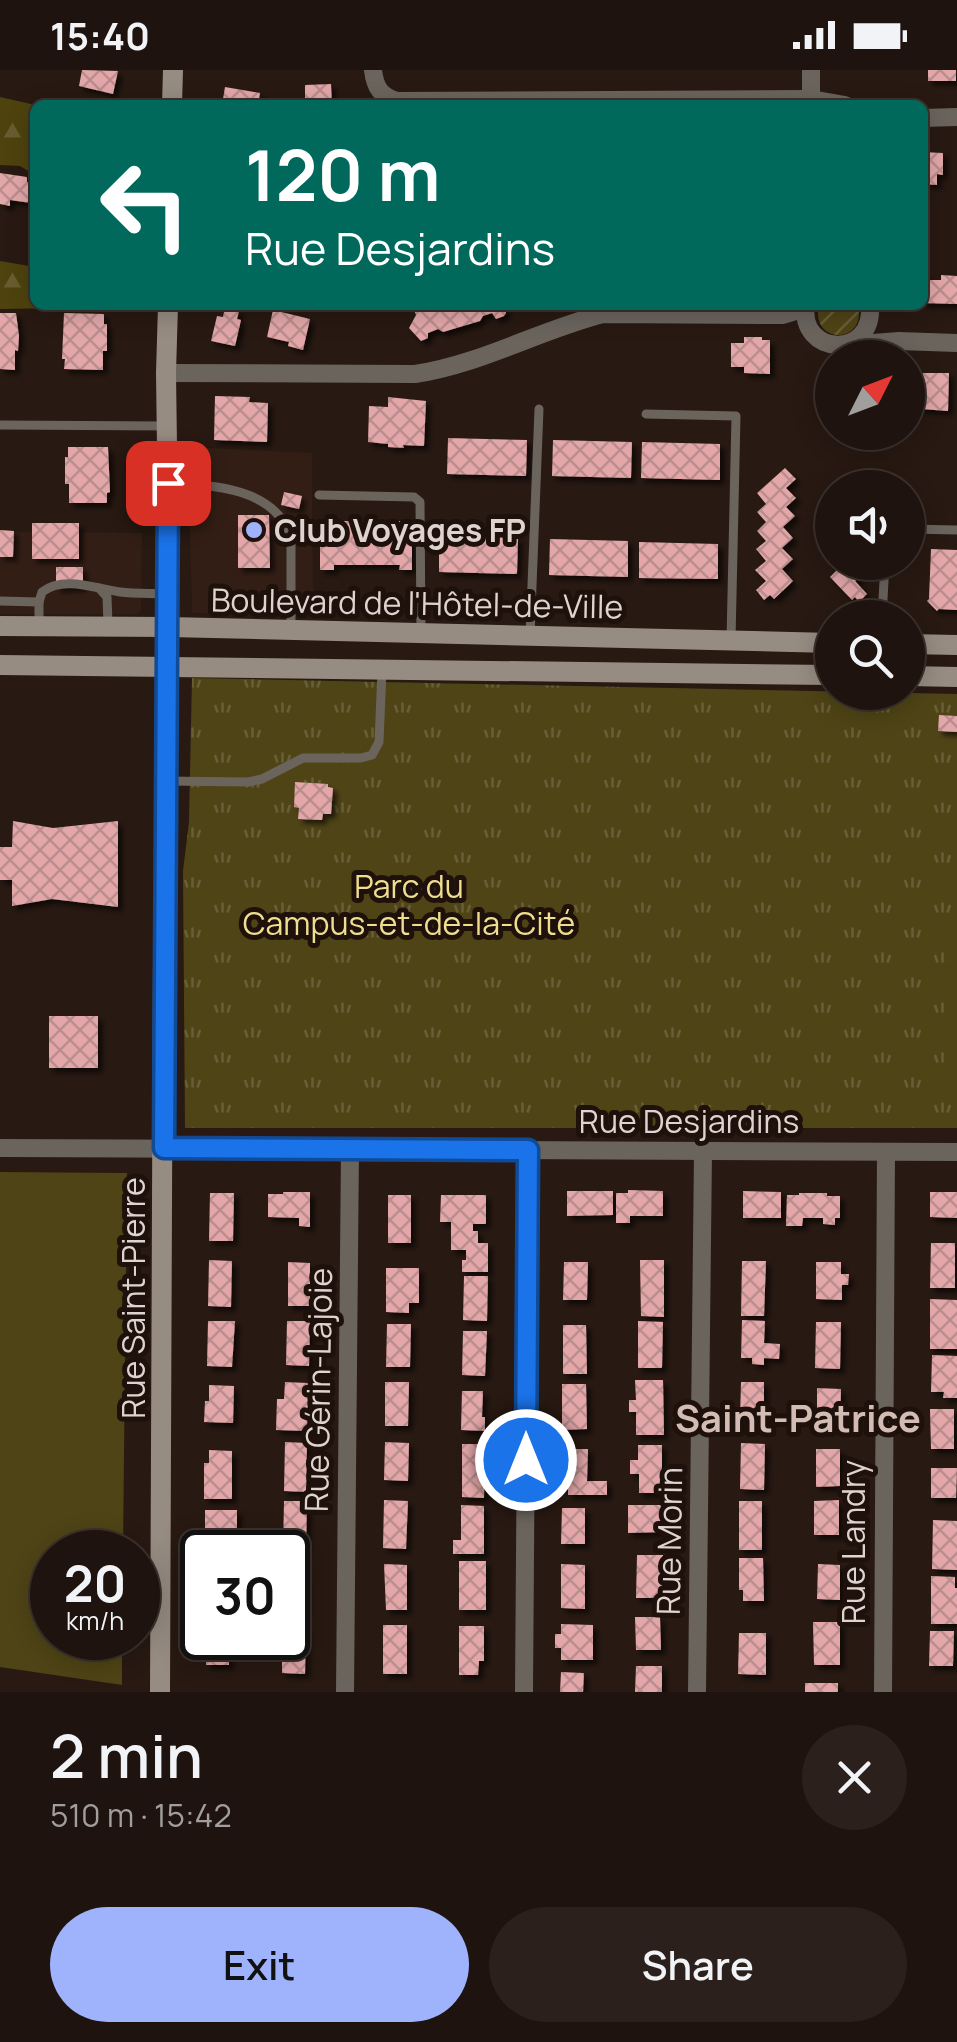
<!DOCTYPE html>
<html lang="en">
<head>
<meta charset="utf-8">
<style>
	:root { --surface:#1e130e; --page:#2b201c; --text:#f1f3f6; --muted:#a19e9e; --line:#3c322e; --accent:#9fb3fd }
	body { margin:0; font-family:Manrope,sans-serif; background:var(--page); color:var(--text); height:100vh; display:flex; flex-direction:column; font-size:38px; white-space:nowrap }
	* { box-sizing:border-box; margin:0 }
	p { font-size:32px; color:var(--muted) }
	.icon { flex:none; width:55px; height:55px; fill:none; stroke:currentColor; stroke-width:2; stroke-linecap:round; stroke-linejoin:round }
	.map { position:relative; height:1622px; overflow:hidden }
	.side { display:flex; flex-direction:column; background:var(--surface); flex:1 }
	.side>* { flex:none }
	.banner { position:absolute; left:30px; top:30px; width:898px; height:210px; border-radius:15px; box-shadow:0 5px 25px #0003,0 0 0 2px var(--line); background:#00695c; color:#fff; overflow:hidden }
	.needle { width:65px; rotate:48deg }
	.buttons { position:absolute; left:815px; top:270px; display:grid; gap:20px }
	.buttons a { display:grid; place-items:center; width:110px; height:110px; border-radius:50%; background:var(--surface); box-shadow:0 5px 25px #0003,0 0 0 2px var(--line); font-size:50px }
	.speed { position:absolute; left:30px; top:1460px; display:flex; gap:20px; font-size:50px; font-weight:700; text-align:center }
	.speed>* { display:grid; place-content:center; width:130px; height:130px; border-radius:50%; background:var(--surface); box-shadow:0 5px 25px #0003,0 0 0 2px var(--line); line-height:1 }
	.speed small { font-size:25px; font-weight:400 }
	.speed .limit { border:5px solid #111; border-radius:15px; background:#fff; color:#111 }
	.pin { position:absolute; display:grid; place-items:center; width:85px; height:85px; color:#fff; margin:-42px; border-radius:20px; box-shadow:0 5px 15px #0006 }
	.me { position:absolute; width:110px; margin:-55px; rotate:0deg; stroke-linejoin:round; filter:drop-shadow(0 0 8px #0008) }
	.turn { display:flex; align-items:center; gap:35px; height:210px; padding:0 50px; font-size:45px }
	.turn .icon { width:130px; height:130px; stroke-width:2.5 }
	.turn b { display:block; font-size:70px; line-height:85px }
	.round { display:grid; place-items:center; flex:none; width:105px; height:105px; border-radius:52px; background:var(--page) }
	.headline { display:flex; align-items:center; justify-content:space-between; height:170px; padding:0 50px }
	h1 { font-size:60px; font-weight:600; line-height:75px }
	.cta { display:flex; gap:20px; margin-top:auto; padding:20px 50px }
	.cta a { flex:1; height:115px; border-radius:60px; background:var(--accent); color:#111; font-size:40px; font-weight:600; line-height:115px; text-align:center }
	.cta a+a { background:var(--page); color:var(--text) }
	.status { display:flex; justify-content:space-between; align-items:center; height:70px; padding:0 50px; background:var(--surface); direction:ltr }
	.status svg { height:28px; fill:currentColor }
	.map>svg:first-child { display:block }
	.built { fill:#331e15 }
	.grass { fill:url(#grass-tufts) }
	.forest { fill:url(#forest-firs) }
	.garden { fill:url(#garden-furrows) }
	.pitch { fill:#4f4416 }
	.building { fill:url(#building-cross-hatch); filter:url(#shadow) }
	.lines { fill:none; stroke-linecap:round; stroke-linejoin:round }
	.lane { stroke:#6a645d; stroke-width:9 }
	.street { stroke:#6a645d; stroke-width:18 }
	.secondary { stroke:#968c82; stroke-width:20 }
	.route-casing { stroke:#114b97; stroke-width:25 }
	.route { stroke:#1a73e8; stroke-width:18 }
	.poi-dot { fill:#9fb3fd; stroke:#1e100a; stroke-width:4 }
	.labels { text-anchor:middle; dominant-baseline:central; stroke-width:10; stroke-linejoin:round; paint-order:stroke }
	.poi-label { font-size:32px; font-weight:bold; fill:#ded3ce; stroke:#1e100a; text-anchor:start }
	.street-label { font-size:32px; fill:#ded3ce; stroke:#1e100a }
	.park-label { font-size:32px; fill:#f0de8f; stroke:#1e100a }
	.quarter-label { font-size:38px; font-weight:bold; fill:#d2bcb3; stroke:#1e100a }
</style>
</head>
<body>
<div class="status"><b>15:40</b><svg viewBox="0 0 49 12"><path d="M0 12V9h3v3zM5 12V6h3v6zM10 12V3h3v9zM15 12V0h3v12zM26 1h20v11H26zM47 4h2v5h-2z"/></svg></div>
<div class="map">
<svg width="957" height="1622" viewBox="0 0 957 1622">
	<defs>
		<pattern id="grass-tufts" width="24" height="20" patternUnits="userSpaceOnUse" patternTransform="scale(2.5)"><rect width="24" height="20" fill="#4f4416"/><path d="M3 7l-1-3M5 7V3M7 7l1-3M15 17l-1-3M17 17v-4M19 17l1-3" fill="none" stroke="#685e37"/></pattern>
		<pattern id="forest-firs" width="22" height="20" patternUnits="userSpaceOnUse" patternTransform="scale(2.5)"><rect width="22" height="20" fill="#4e430e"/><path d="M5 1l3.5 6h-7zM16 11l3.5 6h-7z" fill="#675d30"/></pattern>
		<pattern id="garden-furrows" width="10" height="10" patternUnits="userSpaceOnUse" patternTransform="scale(2.5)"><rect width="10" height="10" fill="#4f4416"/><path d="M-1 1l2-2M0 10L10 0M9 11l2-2" fill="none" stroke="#685e37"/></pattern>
		<pattern id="building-cross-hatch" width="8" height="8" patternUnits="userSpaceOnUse" patternTransform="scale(2.5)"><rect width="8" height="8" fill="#e3a7a9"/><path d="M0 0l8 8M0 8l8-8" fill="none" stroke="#bb8d8e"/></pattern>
		<filter id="shadow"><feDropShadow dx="4.5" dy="4.5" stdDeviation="2.5" flood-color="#0009"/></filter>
	</defs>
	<rect width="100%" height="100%" fill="#281912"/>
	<g class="built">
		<polygon points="188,377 312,383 313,546 192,543"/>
		<polygon points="0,462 142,463 141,541 137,544 0,544"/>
	</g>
	<polygon class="grass" points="192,608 957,624 957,1058 185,1058 183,801 189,752"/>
	<g class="forest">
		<polygon points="0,27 35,35 35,105 20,96 0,95"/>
		<polygon points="0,191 35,197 35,235 72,235 60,238 0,239"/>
	</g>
	<path class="garden" d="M819,235h39c9,40 -48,40 -39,0z"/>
	<g class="pitch">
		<polygon points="304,838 330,839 328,878 303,877"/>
		<polygon points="947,865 957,866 957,1022 946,1022"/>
		<polygon points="0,1102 127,1103 123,1482 52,1482 52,1568 122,1568 122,1615 0,1597"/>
	</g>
	<g class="building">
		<polygon points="82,0 118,1 113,24 79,16"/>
		<rect x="928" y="0" width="28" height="11"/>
		<polygon points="331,14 332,35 305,35 305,15"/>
		<polygon points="225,17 260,23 258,35 222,35"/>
		<polygon points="922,82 943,83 943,105 937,104 937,115 922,114"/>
		<polygon points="0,103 27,107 27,112 35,113 35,130 31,130 31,133 10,130 10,136 0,134"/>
		<polygon points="922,205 928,205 927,210 941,210 941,205 957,206 957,234 922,233"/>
		<polygon points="412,235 503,235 506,243 504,246 496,249 492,243 483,246 480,251 443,262 438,259 428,263 428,268 421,271 409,258 416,245"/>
		<polygon points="225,237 239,241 237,249 241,250 235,276 211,271 217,246 223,247"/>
		<polygon points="273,240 310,249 303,280 288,276 289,272 267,267"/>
		<polygon points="0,243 16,243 19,266 18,281 15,280 15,300 0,299"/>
		<polygon points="64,243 104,244 104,254 107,254 107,281 103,281 103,300 64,299 65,289 62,289"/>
		<polygon points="744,267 762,267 762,270 770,270 770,304 744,303 744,297 731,297 731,273 744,273"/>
		<polygon points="824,299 832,299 832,337 822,337"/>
		<polygon points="908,303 949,303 948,341 908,338"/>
		<polygon points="215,326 250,327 249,332 268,333 267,372 214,370"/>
		<polygon points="388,327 426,331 424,376 403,375 404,378 388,377 388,374 368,372 369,336 388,337"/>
		<polygon points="448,368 527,370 526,406 447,404"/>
		<polygon points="553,370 632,372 631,408 552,406"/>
		<polygon points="642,372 720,374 720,410 641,408"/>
		<polygon points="68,377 108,377 110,422 107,423 107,433 69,433 69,414 65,414 65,387 68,387"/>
		<polygon points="785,398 796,409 786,418 796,428 786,437 795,446 783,457 793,468 782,478 793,489 782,499 793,511 774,529 770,525 764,530 756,520 766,511 755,500 766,491 756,479 766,471 757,461 766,452 757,442 766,434 757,423"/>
		<polygon points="284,422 302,426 299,439 281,435"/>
		<polygon points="238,445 269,445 270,498 238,498"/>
		<polygon points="320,451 412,451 412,500 399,500 400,495 334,495 334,500 320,500"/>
		<rect x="32" y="453" width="47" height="36"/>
		<polygon points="0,460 14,461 13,487 0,487"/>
		<polygon points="439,466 518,468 517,504 439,502"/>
		<polygon points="550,469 628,471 628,507 549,505"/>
		<polygon points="639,472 718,474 718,509 639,508"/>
		<polygon points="931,479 957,480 957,540 939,539 937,541 927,531 929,529"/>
		<polygon points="834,492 855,492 864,502 855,511 867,524 859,532 855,527 852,530 830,507 839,498"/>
		<polygon points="56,497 83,497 83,517 56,518"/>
		<polygon points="939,645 957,646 957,662 938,661"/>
		<polygon points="295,712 328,714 328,717 333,718 331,744 323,744 322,750 298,749 299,738 294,737"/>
		<polygon points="13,751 53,758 118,751 118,837 52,829 12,836 12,810 0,810 0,777 12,777"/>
		<rect x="49" y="946" width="49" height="52"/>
		<polygon points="628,1120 663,1121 663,1146 630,1146 630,1153 616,1153 616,1123 628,1123"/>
		<polygon points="567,1121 613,1121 613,1145 567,1146"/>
		<polygon points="743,1121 781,1122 781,1148 743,1148"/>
		<polygon points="283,1122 310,1122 310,1157 299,1156 299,1148 268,1147 268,1124 283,1124"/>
		<polygon points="930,1122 957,1122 957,1148 930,1147"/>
		<polygon points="210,1123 234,1123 233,1171 209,1171"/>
		<polygon points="799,1123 827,1123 827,1126 840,1126 840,1148 835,1148 835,1155 823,1154 823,1148 803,1148 802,1156 786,1156 787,1125 799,1125"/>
		<rect x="388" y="1125" width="23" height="48"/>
		<polygon points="441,1125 486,1125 486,1154 473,1154 473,1161 478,1161 478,1173 488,1173 488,1202 462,1202 462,1190 466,1190 466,1180 451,1180 451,1152 440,1152"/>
		<polygon points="931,1173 955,1173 955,1218 930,1218"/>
		<polygon points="209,1190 232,1191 231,1237 208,1236"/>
		<polygon points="640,1190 664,1190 664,1247 641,1246"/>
		<polygon points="742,1191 766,1191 764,1246 741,1246"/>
		<polygon points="288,1192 310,1193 310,1236 288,1236"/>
		<polygon points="564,1192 588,1192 587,1230 563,1230"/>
		<polygon points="816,1192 841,1192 841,1204 849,1204 848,1215 842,1215 842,1230 816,1229"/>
		<polygon points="386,1198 419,1198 419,1233 409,1233 409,1243 386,1242"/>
		<polygon points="464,1206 488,1206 487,1251 463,1250"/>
		<polygon points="930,1229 957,1230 957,1279 930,1279"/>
		<polygon points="742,1250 765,1251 764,1273 780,1274 779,1289 764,1288 764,1295 752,1294 752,1288 741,1288"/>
		<polygon points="208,1251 235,1251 232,1297 207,1296"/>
		<polygon points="287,1251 310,1251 309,1296 286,1295"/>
		<polygon points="638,1251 663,1252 662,1298 638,1298"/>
		<polygon points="816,1252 841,1252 840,1299 815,1298"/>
		<polygon points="387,1254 411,1254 410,1297 386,1297"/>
		<polygon points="563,1255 586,1255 587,1304 563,1304"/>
		<polygon points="463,1261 487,1261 485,1306 462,1305"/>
		<polygon points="932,1285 957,1286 957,1328 943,1328 944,1322 931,1322"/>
		<polygon points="635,1310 663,1310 664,1365 636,1365 636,1342 629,1342 629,1330 636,1330"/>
		<polygon points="285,1312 308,1313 307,1361 276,1360 277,1329 284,1329"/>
		<polygon points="385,1312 409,1312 408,1356 385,1356"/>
		<polygon points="741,1312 764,1312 764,1350 740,1350"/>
		<polygon points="562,1314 586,1314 587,1359 562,1360"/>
		<polygon points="209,1315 234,1316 233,1353 204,1352 205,1331 209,1331"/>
		<polygon points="817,1318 841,1319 840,1357 817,1356"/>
		<polygon points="462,1321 483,1321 482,1347 485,1347 485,1361 461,1360"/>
		<polygon points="930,1339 954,1339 954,1379 931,1379"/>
		<polygon points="285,1372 307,1373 306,1422 284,1421"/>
		<polygon points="385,1372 409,1373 408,1411 384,1410"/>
		<polygon points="741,1373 765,1374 764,1420 740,1419"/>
		<polygon points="462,1374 485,1374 484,1428 462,1427"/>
		<polygon points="638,1375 662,1375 662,1423 639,1423 639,1404 630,1404 630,1390 638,1390"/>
		<polygon points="561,1379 588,1379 587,1411 607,1411 607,1425 568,1425 568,1416 561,1416"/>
		<polygon points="816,1379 840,1379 840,1416 816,1417"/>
		<polygon points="209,1380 232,1381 232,1429 204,1429 204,1393 209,1393"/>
		<polygon points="931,1398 957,1398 956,1428 931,1428"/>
		<polygon points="384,1430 408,1431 406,1479 383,1478"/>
		<polygon points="839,1430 839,1465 814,1465 814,1431"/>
		<polygon points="284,1431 307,1431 306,1480 283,1480"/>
		<rect x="739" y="1431" width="23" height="49"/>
		<polygon points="461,1435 484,1436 484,1484 453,1484 453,1470 461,1470"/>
		<polygon points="628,1435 663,1435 663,1462 628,1463"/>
		<polygon points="562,1438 585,1438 585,1474 561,1474"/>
		<polygon points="205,1440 237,1440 237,1467 226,1467 226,1474 205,1474"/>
		<polygon points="933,1450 957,1451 957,1500 932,1499"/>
		<polygon points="637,1485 663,1485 662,1528 636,1528"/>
		<polygon points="739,1488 763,1488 764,1531 743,1531 743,1520 739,1520"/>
		<rect x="459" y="1491" width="27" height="49"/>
		<polygon points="305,1492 306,1542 288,1542 288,1493"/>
		<polygon points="384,1494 407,1495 407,1540 386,1540"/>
		<polygon points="561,1494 585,1495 585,1539 561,1538"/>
		<polygon points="818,1494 840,1495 840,1530 817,1529"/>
		<polygon points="931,1506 955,1507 955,1518 957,1518 957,1554 931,1554"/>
		<polygon points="635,1547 660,1547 661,1580 636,1580"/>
		<polygon points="813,1552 840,1552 840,1595 814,1595"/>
		<polygon points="288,1554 306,1555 305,1604 282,1603 282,1568 288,1568"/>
		<polygon points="561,1554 593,1555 593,1590 561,1590 561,1578 555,1578 555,1564 561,1564"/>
		<rect x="383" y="1555" width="24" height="49"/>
		<polygon points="459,1556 484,1556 484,1591 479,1591 478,1605 459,1605"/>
		<polygon points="930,1561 954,1561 953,1596 929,1596"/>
		<polygon points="739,1563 766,1563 766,1605 738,1604"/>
		<rect x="206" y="1568" width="23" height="27"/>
		<polygon points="636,1596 662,1596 662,1622 635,1622"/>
		<polygon points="561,1602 584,1603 583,1622 560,1622"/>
		<rect x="805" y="1613" width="33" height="9"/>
	</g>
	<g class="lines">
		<g class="lane">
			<polyline points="646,344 736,346 731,570"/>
			<polyline points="0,355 167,356"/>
			<path d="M168,413c44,2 105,4 123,53v94"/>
			<polyline points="319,425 414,427 420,432 421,561"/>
			<polyline points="908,459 957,460"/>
			<polyline points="99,518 107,527 108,554"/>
			<polyline points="0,531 39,532 39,555"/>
			<path d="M39,532l3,-10c22,-17 54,-3 78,0 16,2 33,1 49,2"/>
			<polyline points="882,548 885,492"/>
			<polyline points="530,566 539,339"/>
			<polyline points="165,711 248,712 262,709 303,688 361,688 372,685 379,672 382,601"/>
		</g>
		<g class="street">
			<path d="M373,0c2,18 8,26 24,31l414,-2 34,6"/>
			<polyline points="811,0 811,29"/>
			<polyline points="922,48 957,47"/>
			<path d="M806,235c-8,50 68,56 64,0"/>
			<polyline points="848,275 899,271 957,273"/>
			<path d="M166,303l249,1c66,-10 125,-44 188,-60l180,1 13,-4 7,-6"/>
			<polyline points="0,1078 957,1082"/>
			<polyline points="345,1622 350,1079"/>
			<polyline points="524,1622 528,1080"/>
			<polyline points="697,1622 703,1081"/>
			<polyline points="883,1622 886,1082"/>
		</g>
		<g class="secondary">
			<polyline points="172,35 173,0"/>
			<polyline points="0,556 169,557 832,573"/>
			<polyline points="908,574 957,575"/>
			<polyline points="0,595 832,605"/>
			<polyline points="908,606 957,607"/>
			<polyline points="160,1622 163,888 169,524 166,303 168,235"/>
		</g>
	</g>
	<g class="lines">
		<g class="route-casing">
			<polyline id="route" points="168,413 164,1078 528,1080 526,1390"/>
		</g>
		<use href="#route" class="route"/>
	</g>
	<circle class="poi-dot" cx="254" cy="460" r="10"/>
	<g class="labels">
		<g class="poi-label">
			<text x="274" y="460">Club Voyages FP</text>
		</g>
		<g class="street-label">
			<text transform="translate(417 533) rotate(1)">Boulevard de l'Hôtel-de-Ville</text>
			<text x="689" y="1051">Rue Desjardins</text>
			<text transform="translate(133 1228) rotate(-90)">Rue Saint-Pierre</text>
			<text transform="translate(318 1320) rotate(-89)">Rue Gérin-Lajoie</text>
			<text transform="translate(669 1471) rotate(-89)">Rue Morin</text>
			<text transform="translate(853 1472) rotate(-90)">Rue Landry</text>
		</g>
		<g class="park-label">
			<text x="409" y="816">Parc du<tspan x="409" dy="37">Campus-et-de-la-Cité</tspan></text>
		</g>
		<g class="quarter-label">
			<text x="798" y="1347">Saint-Patrice</text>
		</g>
	</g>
</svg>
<div class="buttons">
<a><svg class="needle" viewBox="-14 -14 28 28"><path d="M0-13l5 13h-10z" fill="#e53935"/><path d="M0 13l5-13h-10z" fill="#a19e9e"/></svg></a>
<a><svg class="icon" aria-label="sound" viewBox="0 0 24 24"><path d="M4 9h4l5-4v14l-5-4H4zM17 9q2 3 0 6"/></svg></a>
<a><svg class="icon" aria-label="search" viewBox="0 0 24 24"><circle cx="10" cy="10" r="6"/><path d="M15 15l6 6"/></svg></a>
</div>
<div class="speed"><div>20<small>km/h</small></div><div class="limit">30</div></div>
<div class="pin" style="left:168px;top:413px;background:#d93025"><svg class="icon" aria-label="arrive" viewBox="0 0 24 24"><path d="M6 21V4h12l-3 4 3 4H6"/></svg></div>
<svg class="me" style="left:526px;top:1390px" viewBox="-20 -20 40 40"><circle r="17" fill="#1a73e8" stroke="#fff" stroke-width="3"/><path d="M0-11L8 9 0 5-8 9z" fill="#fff"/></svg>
<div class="banner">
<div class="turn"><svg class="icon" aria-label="left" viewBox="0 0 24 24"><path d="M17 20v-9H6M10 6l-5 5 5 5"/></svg><div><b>120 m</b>Rue Desjardins</div></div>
</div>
</div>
<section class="side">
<div class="headline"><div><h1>2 min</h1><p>510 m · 15:42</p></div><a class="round"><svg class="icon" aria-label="close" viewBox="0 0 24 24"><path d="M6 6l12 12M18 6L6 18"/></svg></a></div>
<div class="cta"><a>Exit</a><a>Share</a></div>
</section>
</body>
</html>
